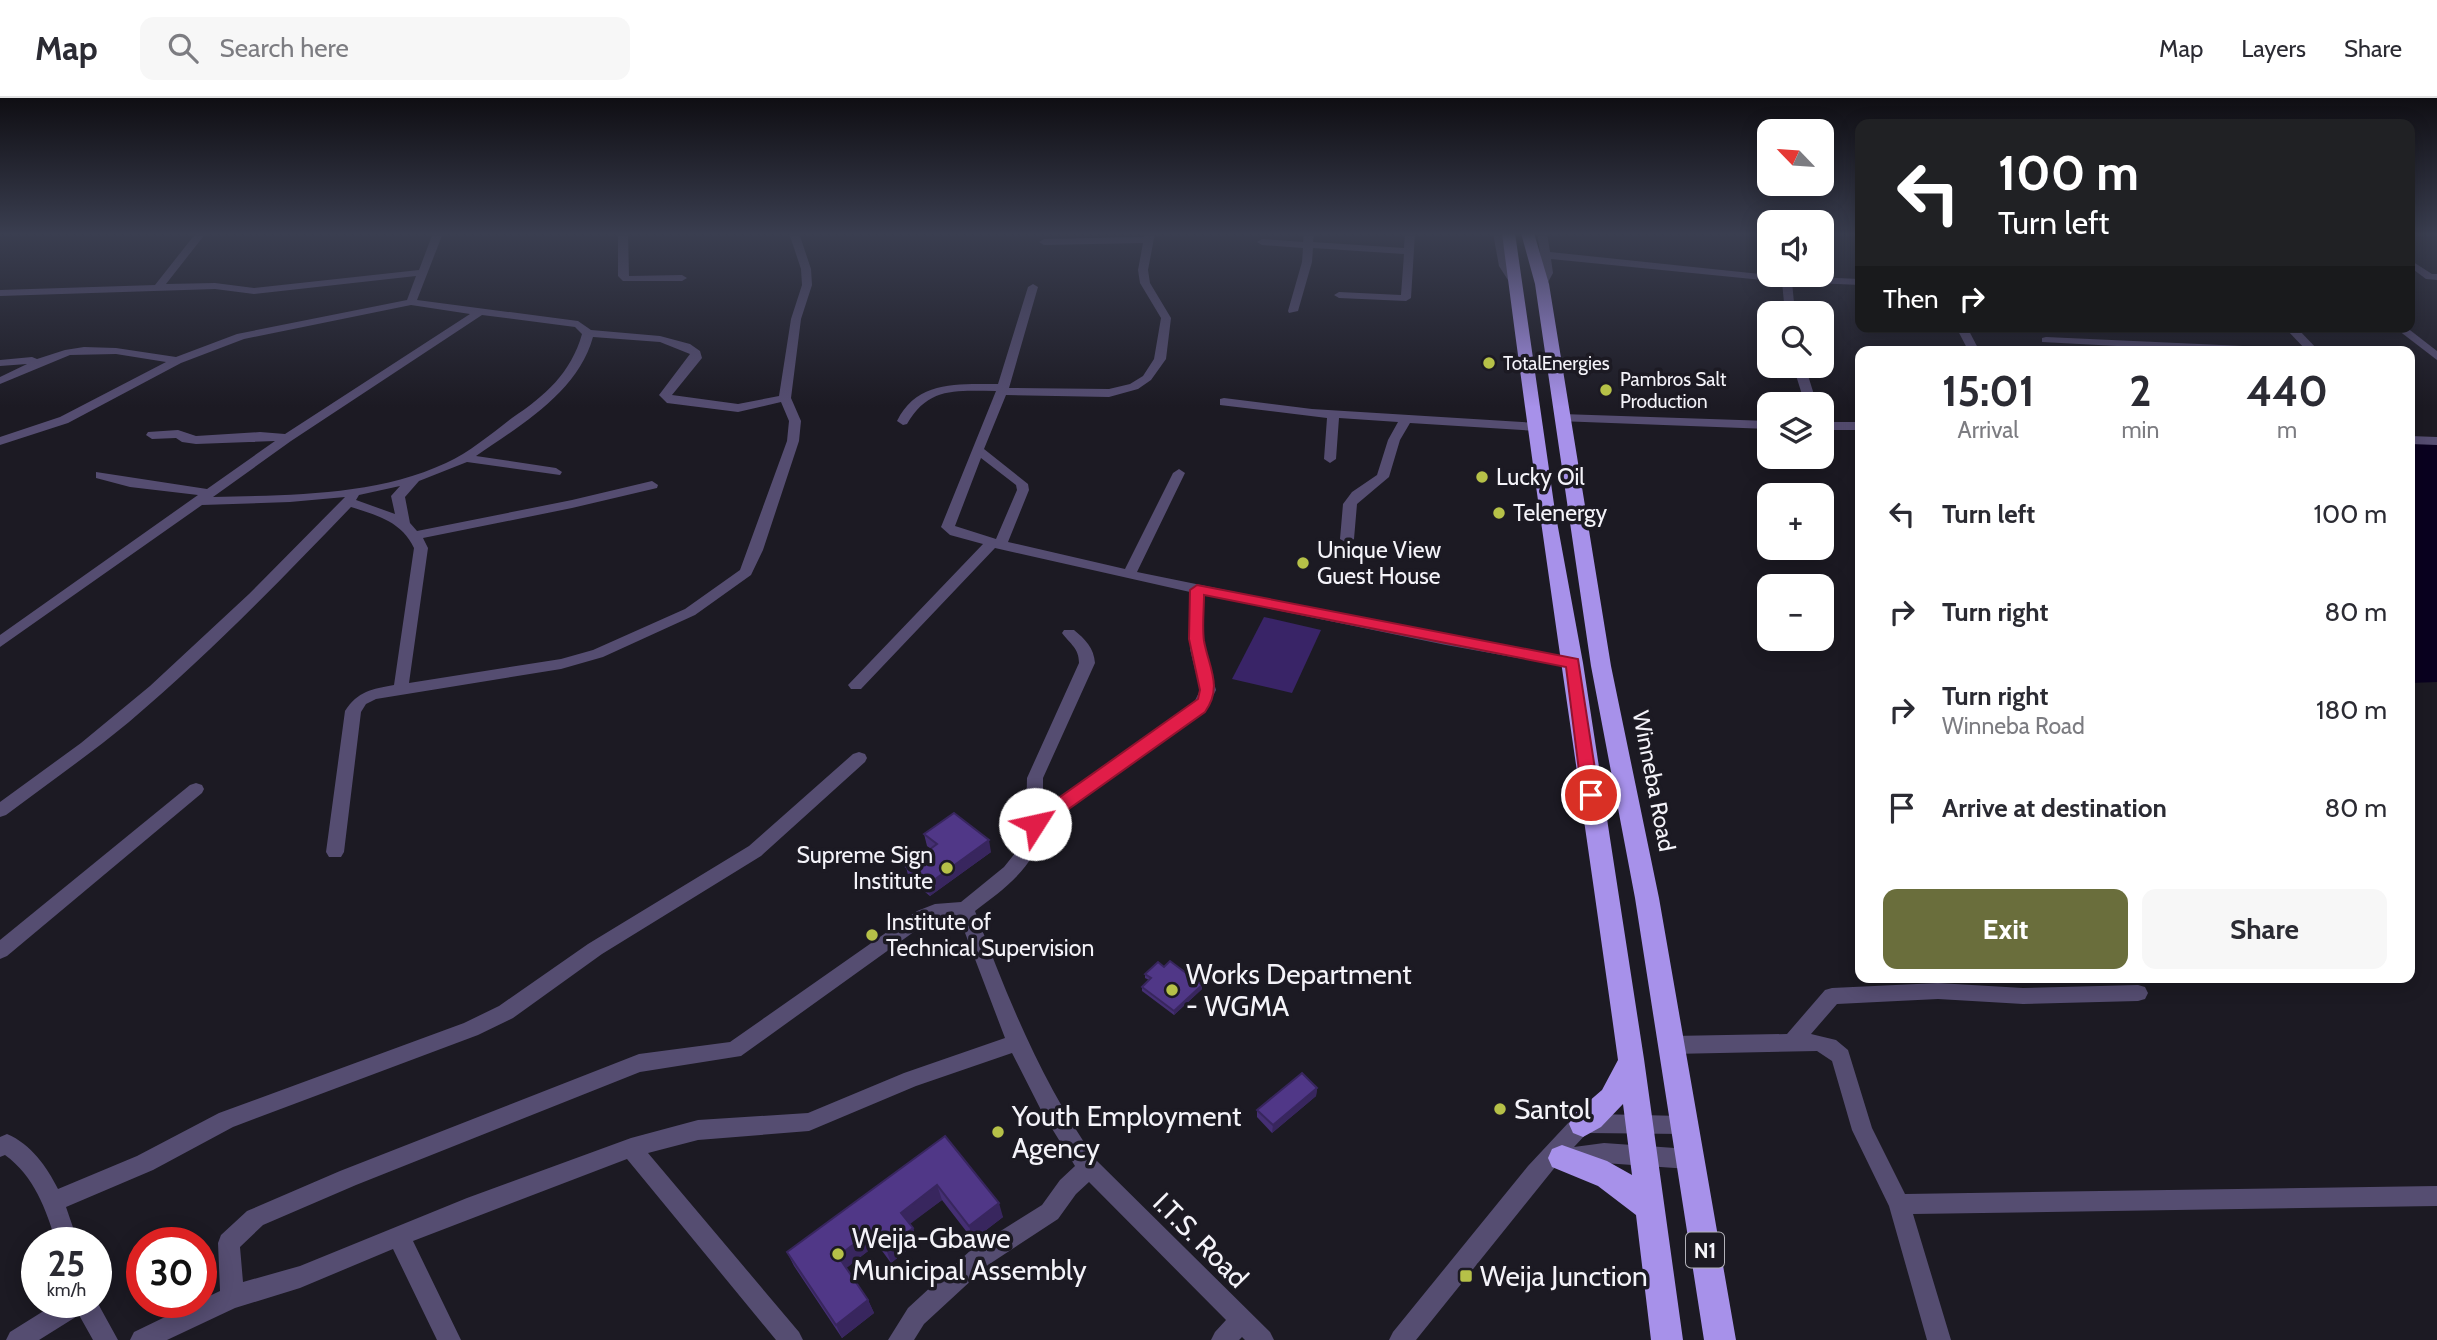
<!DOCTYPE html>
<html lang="en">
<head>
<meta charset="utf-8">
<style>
	:root { --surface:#fff; --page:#f7f7f7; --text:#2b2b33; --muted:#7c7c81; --line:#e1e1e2; --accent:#6a6e3c }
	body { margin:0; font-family:Cabin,sans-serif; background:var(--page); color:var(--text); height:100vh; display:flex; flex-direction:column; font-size:26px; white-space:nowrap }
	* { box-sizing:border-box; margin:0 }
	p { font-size:23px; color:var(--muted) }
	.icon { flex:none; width:38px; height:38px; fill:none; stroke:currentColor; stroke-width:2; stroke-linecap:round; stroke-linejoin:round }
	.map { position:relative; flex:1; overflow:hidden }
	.details { position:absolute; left:1855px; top:248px; width:560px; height:637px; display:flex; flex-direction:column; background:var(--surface); border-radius:14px; box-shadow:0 4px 18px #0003 }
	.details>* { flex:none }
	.banner { position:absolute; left:1855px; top:21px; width:560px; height:214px; border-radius:14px; box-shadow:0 4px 18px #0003; background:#202124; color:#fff; overflow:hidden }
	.needle { width:46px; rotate:295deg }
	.controls { position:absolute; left:1757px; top:21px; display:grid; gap:14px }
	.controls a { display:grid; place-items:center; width:77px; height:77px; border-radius:14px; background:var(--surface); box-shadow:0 4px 18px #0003; font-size:35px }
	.speed { position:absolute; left:21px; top:1129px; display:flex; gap:14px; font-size:35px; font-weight:700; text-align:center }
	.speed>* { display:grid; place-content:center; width:91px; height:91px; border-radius:50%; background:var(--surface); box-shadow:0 4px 18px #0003; line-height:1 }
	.speed small { font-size:18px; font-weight:400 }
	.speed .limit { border:10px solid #d22; background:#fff; color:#111 }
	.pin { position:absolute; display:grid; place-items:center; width:60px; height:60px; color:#fff; margin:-30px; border:4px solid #fff; border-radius:50%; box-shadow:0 2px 7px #0007 }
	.me { position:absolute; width:77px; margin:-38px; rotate:55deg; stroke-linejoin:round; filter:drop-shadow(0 0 5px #0008) }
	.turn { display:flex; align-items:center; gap:24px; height:147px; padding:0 28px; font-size:32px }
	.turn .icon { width:91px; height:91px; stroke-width:2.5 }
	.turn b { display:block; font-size:49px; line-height:60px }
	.then { display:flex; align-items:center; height:66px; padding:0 28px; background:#0003; gap:14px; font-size:26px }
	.eta { display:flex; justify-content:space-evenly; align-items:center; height:119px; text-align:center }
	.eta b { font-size:42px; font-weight:800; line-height:49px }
	.primary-button { display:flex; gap:14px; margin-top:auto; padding:14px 28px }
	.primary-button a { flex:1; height:80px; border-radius:14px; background:var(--accent); color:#fff; font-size:28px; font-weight:800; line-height:80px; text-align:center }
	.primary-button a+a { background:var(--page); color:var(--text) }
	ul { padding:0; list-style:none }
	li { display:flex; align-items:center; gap:21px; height:98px; padding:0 28px }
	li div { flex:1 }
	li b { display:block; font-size:26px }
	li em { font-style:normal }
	header { display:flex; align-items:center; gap:42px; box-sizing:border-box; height:98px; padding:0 35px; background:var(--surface); border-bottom:2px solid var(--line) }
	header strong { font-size:33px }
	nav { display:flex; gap:38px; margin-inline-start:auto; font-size:24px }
	.search { width:490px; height:63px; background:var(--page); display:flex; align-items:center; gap:18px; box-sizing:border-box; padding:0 24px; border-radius:14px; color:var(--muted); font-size:26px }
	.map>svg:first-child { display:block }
	.green { fill:#392467 }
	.water { fill:#09001f }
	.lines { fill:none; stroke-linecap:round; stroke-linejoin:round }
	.minor { fill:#554d71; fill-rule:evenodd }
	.highway { fill:#a791ea; fill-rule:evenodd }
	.wall { fill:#452f74 }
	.shaded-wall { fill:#38265e }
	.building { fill:#503787; stroke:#38265e; stroke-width:2 }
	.route { fill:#e11d48; stroke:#92132f; stroke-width:2 }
	.poi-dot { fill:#b6c148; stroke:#1c1a23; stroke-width:2.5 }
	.labels { text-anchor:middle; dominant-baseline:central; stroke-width:7; stroke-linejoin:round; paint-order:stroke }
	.far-poi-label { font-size:19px; fill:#f4f3f9; stroke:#1c1a23; text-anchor:start }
	.shield { fill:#1c1a23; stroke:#b3b2b9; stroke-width:2 }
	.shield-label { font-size:21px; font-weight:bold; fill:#f4f3f9 }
	.poi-label { font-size:23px; fill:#f4f3f9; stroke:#1c1a23; text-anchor:start }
	.street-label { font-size:23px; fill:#f4f3f9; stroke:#1c1a23 }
	.near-poi-label { font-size:28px; fill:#f4f3f9; stroke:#1c1a23; text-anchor:start }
	.near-street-label { font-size:28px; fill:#f4f3f9; stroke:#1c1a23 }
</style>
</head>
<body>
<header>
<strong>Map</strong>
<div class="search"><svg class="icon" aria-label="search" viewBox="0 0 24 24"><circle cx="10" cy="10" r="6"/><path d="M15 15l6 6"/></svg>Search here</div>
<nav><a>Map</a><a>Layers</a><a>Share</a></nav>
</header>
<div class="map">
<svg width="2437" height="1242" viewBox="0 0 2437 1242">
	<rect width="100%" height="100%" fill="#1c1a23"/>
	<polygon class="green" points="1264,519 1321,532 1292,595 1232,581"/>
	<polygon class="water" points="2410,344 2437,344 2437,584 2410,585"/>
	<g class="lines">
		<g class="minor">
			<path d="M196,135h10l-40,51 49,-1 39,5 165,-18 14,-37h10l-26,67 161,21 13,9 69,6 30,8 10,7 2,7 -30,37 66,9 41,-8 12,-77 11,-34 -1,-16 -12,-36h10l12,36 1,16 -11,34 -10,79 10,23 -2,20 -36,109 -12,25 -56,40 -92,42 -42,12 -185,30 -10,5 -5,8 -17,140 -3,5h-12l-3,-5 19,-141c13,-20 27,-22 49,-26l20,-137c-12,-26 -37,-33 -63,-41 -71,74 -143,148 -222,215 -40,33 -82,62 -123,93l-6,2v-15l81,-59 69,-57 99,-92 96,-97 -55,5 -88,3 -202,142v-12l198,-140 -68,-8 -34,-9v-6l111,17 68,-48 -79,3 -14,-2 -6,-4 -24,1 -6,-4 2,-3 30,-2 18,6 64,-4 25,2 185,-120 -59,-9 -167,34 -63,24 -113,60 -68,22v-8l60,-20 106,-55 -50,-8 -46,1 -70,29v-7l27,-13 -27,2v-6l32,-3 5,2 28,-9 19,-3 32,1 60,9 61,-23 170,-34 9,-24 -162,18 -39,-5 -215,7v-6l155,-5zM482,217l93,12 7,7c-11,39 -37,62 -70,84 -21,16 -42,34 -66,45 -71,33 -156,32 -233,34l78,-56zM593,239l67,5 30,12 -31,41 8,8 71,9 43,-10 8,19 -2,20 -47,129 -55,39 -92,41 -32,9 -152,24 19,-135 -5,-10 149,-30 85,-20 1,-3 -6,-4 -80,19 -155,31 -7,-8 -5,-26 14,-16 48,-19 93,13 2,-3 -6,-4 -80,-12c45,-31 102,-64 117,-119zM400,388l-9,10 4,18 -39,-14 3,-5z"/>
			<polygon points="618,135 628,135 629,178 682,177 687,180 682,183 623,183 618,178"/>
			<path d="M1145,135h10l-7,37 2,13 21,35 -5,41 -15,21 -13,9 -29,8 -103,-2 -22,54 44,35 1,6 -21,52 117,27 48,-96 6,-4 6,4 -48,99 309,63 127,23 8,5 -8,5 -127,-23 -242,-50v54l12,41 -11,22 -162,115c-6,39 -39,62 -68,84 33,88 67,173 122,250l173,171 4,8h-29l-3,-3 -3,3h-28l4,-8 11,-12 -137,-138 -13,12 -18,25 -70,46 -64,59 -10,16h-26l20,-32 64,-59 70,-44 18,-25 15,-14 -32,-52 -31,-61 -96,33 -107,45 -111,9 -50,13 151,179 4,8h-27l-149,-181 -214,82 48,99h-24l-44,-91 -93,39 -65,20 -68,32h-37l4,-8 62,-30h5v-2l19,-9 -2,-48 3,-8 26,-24 93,-40 299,-117 91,-12 187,-131 18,-7 26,-2 43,-35 16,-20 6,-25 1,-44 52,-115c0,-15 -9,-19 -17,-30l2,-3h10c11,9 20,18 21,33l-52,115v31l150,-104 7,-15 -10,-41v-57l-195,-44 -134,141h-10l-3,-4 135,-141 -33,-9 -9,-8 55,-136c-39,0 -67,-5 -89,33l-4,1 -6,-4c20,-41 61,-37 101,-37l30,-97 5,-3 5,3 -29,101 100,1 21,-5 13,-8 11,-17 7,-41 -21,-35 -2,-13 5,-27 -99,2 -5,-3 5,-3 100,-2zM981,360l35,27 1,5 -21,49 -41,-13zM959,819l46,121 -101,35 -96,40 -110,7 -67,18 -164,60 -167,68 -57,16 -3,-35 23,-22 93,-40 284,-113 101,-16 188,-135z"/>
			<polygon points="1304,135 1314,135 1313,144 1404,150 1405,135 1415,135 1411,200 1406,203 1339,200 1334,197 1339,194 1401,197 1404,156 1313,150 1312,164 1298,213 1289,215 1288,213 1302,164 1303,150 1262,147 1257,144 1262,141 1303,144"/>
			<polygon points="1493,135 1503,135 1509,168 1522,188 1521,190 1513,190 1499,168"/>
			<polygon points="1537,135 1547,135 1550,154 1760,176 1756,135 1766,135 1769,177 1860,181 1860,187 1792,184 1795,215 1785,215 1782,184 1551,161 1553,175 1546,188 1542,189 1537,186 1543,175"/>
			<polygon points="2410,162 2432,176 2437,176 2437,182 2426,181 2410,169"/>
			<polygon points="1956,229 1967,229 1980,254 1969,254"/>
			<polygon points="2284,229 2296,229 2320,254 2308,254"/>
			<polygon points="2394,229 2406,229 2437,253 2437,262"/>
			<polygon points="2046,239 2243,248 2249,251 2245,254 2230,254 2042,244 2042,240"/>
			<polygon points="1793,268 1805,268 1817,306 1805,306"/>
			<polygon points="1224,300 1312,311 1537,325 1543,329 1537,333 1410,325 1400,342 1389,379 1357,406 1354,441 1347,445 1340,441 1343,406 1352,394 1377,377 1388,342 1398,324 1339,320 1336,361 1330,365 1324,361 1327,320 1220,307 1220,301"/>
			<polygon points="1562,316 1769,323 1769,331 1558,323 1558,317"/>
			<rect x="1822" y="324" width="38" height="8"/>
			<polygon points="2410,338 2437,339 2437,347 2410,346"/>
			<path d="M859,654l6,2 2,4 -2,4 -104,94 -159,98 -89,64 -35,17 -245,92 -80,43 -87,37 12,35h-22c-10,-33 -22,-66 -51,-87l-5,2v-20l7,-3c24,10 40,33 51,55l79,-33 82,-43 245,-90 35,-17 89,-62 161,-98 104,-92z"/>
			<polygon points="196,685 202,687 204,691 202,695 7,858 0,861 0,842 190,687"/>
			<polygon points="1938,885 2023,890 2138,887 2145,889 2148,895 2145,901 2138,903 2023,906 1938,901 1837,906 1811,936 1836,942 1848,952 1872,1030 1905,1096 2437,1088 2437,1108 1913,1116 1951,1242 1927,1242 1889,1108 1852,1032 1832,963 1817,953 1672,956 1665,953 1662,947 1665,941 1672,938 1787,936 1825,892 1832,890"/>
			<polygon points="1595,1016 1683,1018 1690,1020 1693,1027 1690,1034 1683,1036 1587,1035 1574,1049 1604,1045 1689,1051 1696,1054 1700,1061 1696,1068 1689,1071 1604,1065 1569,1069 1560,1063 1416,1242 1389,1242 1393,1234 1528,1068 1570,1023 1583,1017"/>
			<polygon points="96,1202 118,1242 93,1242 79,1217 39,1242 6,1242 10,1234 58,1204 96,1204"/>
		</g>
		<g class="highway">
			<path d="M1502,135h13l40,278 28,152 61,396 39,281h-32l-15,-125 -38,-29 -46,-19 -4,-9 4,-9 10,-4 45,16 25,14 -9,-71 -22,23 -18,10 -10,-4 -4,-9 4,-9 29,-25 16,-30c-38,-276 -81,-551 -116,-827z"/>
			<polygon points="1521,135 1534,135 1549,186 1611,568 1659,800 1736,1242 1704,1242 1635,800 1591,568 1535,186"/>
		</g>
	</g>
	<g class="wall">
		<polygon points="924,736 991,754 930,798 909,781 906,769 931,751 927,748"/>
		<polygon points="1164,869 1202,891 1174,917 1142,893 1142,889 1149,882 1145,880 1145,876"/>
		<polygon points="1317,990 1316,998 1272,1035 1257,1019 1257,1012"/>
		<polygon points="945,1038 1003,1119 973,1142 942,1102 909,1126 913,1130 917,1144 891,1165 877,1146 846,1170 868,1202 874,1215 842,1240 794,1168 787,1154"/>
	</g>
	<g class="shaded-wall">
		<polygon points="989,742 991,754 930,798 927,787"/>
		<polygon points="1202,887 1202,891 1174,917 1174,913"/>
		<polygon points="1317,990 1316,998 1272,1035 1273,1027"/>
		<polygon points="937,1087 942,1102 906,1129 901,1115"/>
		<polygon points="999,1105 1003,1119 973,1142 969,1128"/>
		<polygon points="913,1130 917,1144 891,1165 886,1151"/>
		<polygon points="872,1133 877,1146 844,1172 838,1158"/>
		<polygon points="868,1202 874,1215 842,1240 836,1227"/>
	</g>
	<g class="building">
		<polygon points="954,715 989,742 927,787 906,769 937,746 924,736"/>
		<polygon points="1170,863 1202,887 1174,913 1142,889 1151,880 1145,876 1158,864 1164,869"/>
		<polygon points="1302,975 1317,990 1273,1027 1257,1012"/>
		<polygon points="945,1038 999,1105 969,1128 937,1087 901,1115 913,1130 886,1151 872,1133 838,1158 868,1202 836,1227 787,1154"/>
	</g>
	<linearGradient id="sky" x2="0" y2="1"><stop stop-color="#0f0e13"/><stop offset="0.44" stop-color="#3a3e50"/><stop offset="1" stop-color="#3a3e50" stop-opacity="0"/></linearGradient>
	<rect width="2437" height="309" fill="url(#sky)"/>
	<path class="route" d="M1197,487l381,74 21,136 -8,6 -9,-6 -16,-128 -362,-72c0,15 -2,32 0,46 5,27 19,46 1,71l-163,116h-13l-2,-4 2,-5 169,-120 2,-9 -11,-51 1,-49z"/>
	<g class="poi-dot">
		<circle cx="1489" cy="265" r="7"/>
		<circle cx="1606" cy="292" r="7"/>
		<circle cx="1482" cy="379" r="7"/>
		<circle cx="1499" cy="415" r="7"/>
		<circle cx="1303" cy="465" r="7"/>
		<circle cx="947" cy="770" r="7"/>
		<circle cx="872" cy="837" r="7"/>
		<circle cx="1172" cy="892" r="7"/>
		<circle cx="1500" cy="1011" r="7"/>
		<circle cx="998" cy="1034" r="7"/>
		<circle cx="838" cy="1156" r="7"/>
		<rect x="1459" y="1171" width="14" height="14" rx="3.5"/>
	</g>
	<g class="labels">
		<g class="far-poi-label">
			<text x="1503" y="265">TotalEnergies</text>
			<text x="1620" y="281">Pambros Salt<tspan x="1620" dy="22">Production</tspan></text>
		</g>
		<rect class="shield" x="1686" y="1134.5" width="38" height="35" rx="5"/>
		<g class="shield-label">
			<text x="1705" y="1152">N1</text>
		</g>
		<g class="poi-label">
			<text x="1496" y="379">Lucky Oil</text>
			<text x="1513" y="415">Telenergy</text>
			<text x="1317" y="452">Unique View<tspan x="1317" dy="26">Guest House</tspan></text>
			<text x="933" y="757" text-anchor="end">Supreme Sign<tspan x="933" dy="26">Institute</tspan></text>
			<text x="886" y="824">Institute of<tspan x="886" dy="26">Technical Supervision</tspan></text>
		</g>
		<g class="street-label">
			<text transform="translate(1654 683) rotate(79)">Winneba Road</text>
		</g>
		<g class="near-poi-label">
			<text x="1186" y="876">Works Department<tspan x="1186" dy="32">- WGMA</tspan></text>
			<text x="1514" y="1011">Santol</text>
			<text x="1012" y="1018">Youth Employment<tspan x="1012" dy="32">Agency</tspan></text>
			<text x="852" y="1140">Weija-Gbawe<tspan x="852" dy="32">Municipal Assembly</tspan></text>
			<text x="1480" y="1178">Weija Junction</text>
		</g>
		<g class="near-street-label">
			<text transform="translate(1201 1142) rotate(45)">I.T.S. Road</text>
		</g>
	</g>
</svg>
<div class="controls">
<a><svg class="needle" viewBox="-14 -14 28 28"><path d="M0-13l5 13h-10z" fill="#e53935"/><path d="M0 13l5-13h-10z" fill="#7c7c81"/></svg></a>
<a><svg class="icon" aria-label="sound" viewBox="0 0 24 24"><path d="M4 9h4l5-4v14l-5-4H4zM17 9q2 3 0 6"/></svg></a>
<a><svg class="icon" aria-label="search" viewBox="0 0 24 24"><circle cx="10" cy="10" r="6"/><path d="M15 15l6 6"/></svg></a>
<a><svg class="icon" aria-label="layers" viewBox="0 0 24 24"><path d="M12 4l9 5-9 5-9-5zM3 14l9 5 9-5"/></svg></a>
<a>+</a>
<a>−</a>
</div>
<div class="speed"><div>25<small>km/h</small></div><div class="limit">30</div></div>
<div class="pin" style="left:1591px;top:697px;background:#d93025"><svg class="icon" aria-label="arrive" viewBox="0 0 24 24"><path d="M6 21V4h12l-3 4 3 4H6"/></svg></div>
<svg class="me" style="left:1035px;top:726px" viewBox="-20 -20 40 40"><circle r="19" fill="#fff"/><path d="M0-13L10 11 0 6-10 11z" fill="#e11d48"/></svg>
<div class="banner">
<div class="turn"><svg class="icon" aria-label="left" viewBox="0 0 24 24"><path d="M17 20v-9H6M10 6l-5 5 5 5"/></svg><div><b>100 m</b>Turn left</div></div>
<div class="then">Then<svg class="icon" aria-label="right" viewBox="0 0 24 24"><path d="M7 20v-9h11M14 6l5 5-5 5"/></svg></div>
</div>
<section class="details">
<div class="eta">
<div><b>15:01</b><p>Arrival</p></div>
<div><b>2</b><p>min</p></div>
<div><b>440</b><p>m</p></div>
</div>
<ul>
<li><svg class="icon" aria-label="left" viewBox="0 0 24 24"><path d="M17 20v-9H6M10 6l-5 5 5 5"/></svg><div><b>Turn left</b></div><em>100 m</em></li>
<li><svg class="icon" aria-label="right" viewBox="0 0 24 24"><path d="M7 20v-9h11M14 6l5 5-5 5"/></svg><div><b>Turn right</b></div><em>80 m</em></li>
<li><svg class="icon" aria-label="right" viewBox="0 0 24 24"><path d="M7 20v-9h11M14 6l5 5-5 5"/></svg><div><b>Turn right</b><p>Winneba Road</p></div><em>180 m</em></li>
<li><svg class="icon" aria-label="arrive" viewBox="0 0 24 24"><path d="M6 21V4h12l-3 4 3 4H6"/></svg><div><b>Arrive at destination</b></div><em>80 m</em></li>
</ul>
<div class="primary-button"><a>Exit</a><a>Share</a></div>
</section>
</div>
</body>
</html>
